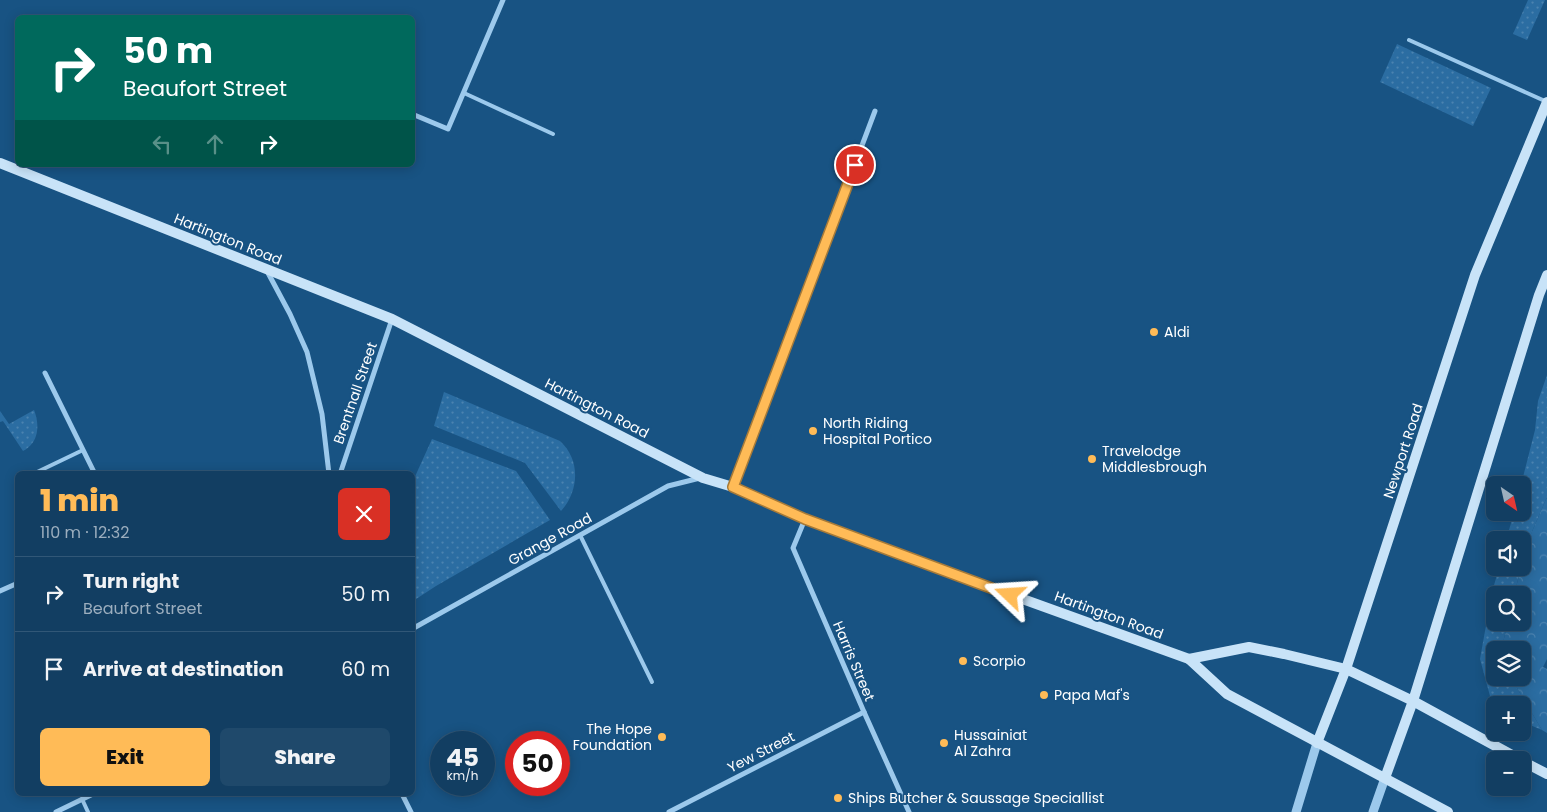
<!DOCTYPE html>
<html lang="en">
<head>
<meta charset="utf-8">
<style>
	:root { --surface:#123e62; --page:#1f496b; --text:#f1f3f6; --muted:#9caebe; --line:#315777; --accent:#ffbb57 }
	body { margin:0; font-family:Poppins,sans-serif; background:var(--page); color:var(--text); height:100vh; display:flex; flex-direction:column; font-size:19px; white-space:nowrap }
	* { box-sizing:border-box; margin:0 }
	p { font-size:16px; color:var(--muted) }
	.icon { flex:none; width:28px; height:28px; fill:none; stroke:currentColor; stroke-width:2; stroke-linecap:round; stroke-linejoin:round }
	.map { position:relative; flex:1; overflow:hidden }
	.drawer { position:absolute; left:15px; top:471px; width:400px; height:325px; display:flex; flex-direction:column; background:var(--surface); border-radius:8px; box-shadow:0 2px 12px #0003,0 0 0 1px var(--line) }
	.drawer>* { flex:none }
	.guide { position:absolute; left:15px; top:15px; width:400px; height:152px; border-radius:8px; box-shadow:0 2px 12px #0003,0 0 0 1px var(--line); background:#00695c; color:#fff; overflow:hidden }
	.needle { width:32px; rotate:146deg }
	.tools { position:absolute; left:1486px; top:476px; display:grid; gap:10px }
	.tools a { display:grid; place-items:center; width:45px; height:45px; border-radius:8px; background:var(--surface); box-shadow:0 2px 12px #0003,0 0 0 1px var(--line); font-size:25px }
	.speed { position:absolute; left:430px; top:731px; display:flex; gap:10px; font-size:25px; font-weight:700; text-align:center }
	.speed>* { display:grid; place-content:center; width:65px; height:65px; border-radius:50%; background:var(--surface); box-shadow:0 2px 12px #0003,0 0 0 1px var(--line); line-height:1 }
	.speed small { font-size:12px; font-weight:400 }
	.speed .limit { border:8px solid #d22; background:#fff; color:#111 }
	.pin { position:absolute; display:grid; place-items:center; width:42px; height:42px; color:#fff; margin:-21px; border:2px solid #fff; border-radius:50%; box-shadow:0 1px 5px #0007 }
	.me { position:absolute; width:55px; margin:-28px; rotate:290deg; stroke-linejoin:round; filter:drop-shadow(0 0 4px #0008) }
	.turn { display:flex; align-items:center; gap:18px; height:105px; padding:0 25px; font-size:22px }
	.turn .icon { width:65px; height:65px; stroke-width:2.5 }
	.turn b { display:block; font-size:35px; line-height:42px }
	.lanes { display:flex; align-items:center; height:48px; padding:0 25px; background:#0003; justify-content:center; gap:25px; direction:ltr }
	.lanes .off { opacity:.35 }
	.round { display:grid; place-items:center; flex:none; width:52px; height:52px; border-radius:8px; background:var(--page) }
	.overview { display:flex; align-items:center; justify-content:space-between; height:85px; padding:0 25px }
	h1 { font-size:30px; font-weight:800; line-height:38px; color:var(--accent) }
	.action { display:flex; gap:10px; margin-top:auto; padding:10px 25px }
	.action a { flex:1; height:58px; border-radius:8px; background:var(--accent); color:#111; font-size:20px; font-weight:800; line-height:58px; text-align:center }
	.action a+a { background:var(--page); color:var(--text) }
	ul { padding:0; list-style:none }
	li { display:flex; align-items:center; gap:15px; height:75px; padding:0 25px; border-top:1px solid var(--line) }
	li div { flex:1 }
	li b { display:block; font-size:19px }
	li em { font-style:normal }
	.map>svg:first-child { display:block }
	.grass { fill:url(#grass-dots) }
	.forest { fill:url(#forest-crowns) }
	.lines { fill:none; stroke-linecap:round; stroke-linejoin:round }
	.service { stroke:#9cc9ec; stroke-width:4 }
	.minor { stroke:#9cc9ec; stroke-width:5 }
	.tertiary { stroke:#9cc9ec; stroke-width:9 }
	.secondary { stroke:#c8e3f8; stroke-width:10 }
	.route-casing { stroke:#a67a39; stroke-width:12 }
	.route { stroke:#ffbb57; stroke-width:9 }
	.poi-dot { fill:#ffbb57; stroke:#185383; stroke-width:2 }
	.labels { text-anchor:middle; dominant-baseline:central; stroke-width:4; stroke-linejoin:round; paint-order:stroke }
	.street-label { font-size:14px; fill:#fff; stroke:#185383 }
	.poi-label { font-size:14px; fill:#fff; stroke:#185383; text-anchor:start }
</style>
</head>
<body>
<div class="map">
<svg width="1547" height="812" viewBox="0 0 1547 812">
	<defs>
		<pattern id="grass-dots" width="8" height="8" patternUnits="userSpaceOnUse" patternTransform="scale(1.25)"><rect width="8" height="8" fill="#2b6da2"/><path d="M2 2h.1M6 6h.1" fill="none" stroke="#4b83b0" stroke-width="1.8" stroke-linecap="round"/></pattern>
		<pattern id="forest-crowns" width="20" height="18" patternUnits="userSpaceOnUse" patternTransform="scale(1.25)"><rect width="20" height="18" fill="#2b6da2"/><path d="M2 6a3 3 0 1 1 6 0M12 15a3 3 0 1 1 6 0" fill="none" stroke="#4b83b0"/></pattern>
	</defs>
	<rect width="100%" height="100%" fill="#185383"/>
	<g class="grass">
		<polygon points="1528,0 1545,0 1527,40 1513,34"/>
		<polygon points="1397,44 1491,88 1473,126 1380,82"/>
		<polygon points="1547,375 1547,497 1527,543 1523,563 1522,540 1506,540 1514,513 1522,512 1522,485 1521,485 1535,430 1538,401"/>
		<path d="M444,392l116,49c21,19 19,50 1,70l-36,-48 -91,-37z"/>
		<path d="M34,410c6,15 5,33 -11,41l-20,-30 -3,1v-11l9,13z"/>
		<polygon points="432,439 516,471 550,520 436,586 413,601 413,481"/>
		<polygon points="1499,568 1521,568 1514,595 1495,595 1495,622 1508,623 1501,650 1495,650 1495,678 1511,678 1542,730 1523,722 1522,705 1497,705 1490,696 1480,659 1492,592"/>
	</g>
	<polygon class="forest" points="1547,497 1547,659 1543,667 1547,669 1547,733 1542,730 1511,678 1522,678 1522,650 1501,650 1508,623 1522,622 1522,595 1514,595 1521,568 1522,568 1527,543"/>
	<g class="lines">
		<g class="service">
			<polyline points="1409,40 1547,102"/>
			<polyline points="464,93 553,134"/>
			<polyline points="33,474 83,450"/>
			<polyline points="17,482 18,482"/>
			<polyline points="580,535 652,682"/>
			<polyline points="82,799 88,812"/>
		</g>
		<g class="minor">
			<polyline points="412,114 448,129 503,0"/>
			<polyline points="267,271 290,314 307,352 322,414 329,474"/>
			<polyline points="45,373 95,474"/>
			<polyline points="340,474 392,319"/>
			<polyline points="733,487 875,111"/>
			<polyline points="805,519 793,548 864,712 909,812"/>
			<polyline points="0,591 18,583"/>
			<polyline points="412,629 668,486 700,478"/>
			<polyline points="402,794 411,812"/>
			<polyline points="56,812 93,794"/>
			<polyline points="669,812 864,712"/>
		</g>
		<g class="tertiary">
			<polyline points="1296,812 1317,743"/>
			<polyline points="1373,812 1385,778"/>
		</g>
		<g class="secondary">
			<polyline points="0,163 392,319 703,478 733,487 805,519 956,575 1189,659 1227,694 1448,812"/>
			<polyline points="1189,659 1249,647 1284,654 1346,669 1413,701 1521,760"/>
			<polyline points="1317,743 1346,669 1475,275 1547,102"/>
			<polyline points="1522,761 1547,774"/>
			<polyline points="1385,778 1413,701 1539,295 1547,275"/>
		</g>
	</g>
	<g class="lines">
		<g class="route-casing">
			<polyline id="route" points="855,165 733,487 805,519 1010,595"/>
		</g>
		<use href="#route" class="route"/>
	</g>
	<g class="poi-dot">
		<circle cx="1154" cy="332" r="5"/>
		<circle cx="813" cy="431" r="5"/>
		<circle cx="1092" cy="459" r="5"/>
		<circle cx="963" cy="661" r="5"/>
		<circle cx="1044" cy="695" r="5"/>
		<circle cx="662" cy="737" r="5"/>
		<circle cx="944" cy="743" r="5"/>
		<circle cx="838" cy="798" r="5"/>
	</g>
	<g class="labels">
		<g class="street-label">
			<text transform="translate(228 239) rotate(22)">Hartington Road</text>
			<text transform="translate(355 393) rotate(-71)">Brentnall Street</text>
			<text transform="translate(597 408) rotate(27)">Hartington Road</text>
			<text transform="translate(1403 451) rotate(-72)">Newport Road</text>
			<text transform="translate(550 539) rotate(-29)">Grange Road</text>
			<text transform="translate(1109 615) rotate(20)">Hartington Road</text>
			<text transform="translate(854 661) rotate(67)">Harris Street</text>
			<text transform="translate(761 752) rotate(-27)">Yew Street</text>
		</g>
		<g class="poi-label">
			<text x="1164" y="332">Aldi</text>
			<text x="823" y="423">North Riding<tspan x="823" dy="16">Hospital Portico</tspan></text>
			<text x="1102" y="451">Travelodge<tspan x="1102" dy="16">Middlesbrough</tspan></text>
			<text x="973" y="661">Scorpio</text>
			<text x="1054" y="695">Papa Maf's</text>
			<text x="652" y="729" text-anchor="end">The Hope<tspan x="652" dy="16">Foundation</tspan></text>
			<text x="954" y="735">Hussainiat<tspan x="954" dy="16">Al Zahra</tspan></text>
			<text x="848" y="798">Ships Butcher &amp; Saussage Speciallist</text>
		</g>
	</g>
</svg>
<div class="tools">
<a><svg class="needle" viewBox="-14 -14 28 28"><path d="M0-13l5 13h-10z" fill="#e53935"/><path d="M0 13l5-13h-10z" fill="#9caebe"/></svg></a>
<a><svg class="icon" aria-label="sound" viewBox="0 0 24 24"><path d="M4 9h4l5-4v14l-5-4H4zM17 9q2 3 0 6"/></svg></a>
<a><svg class="icon" aria-label="search" viewBox="0 0 24 24"><circle cx="10" cy="10" r="6"/><path d="M15 15l6 6"/></svg></a>
<a><svg class="icon" aria-label="layers" viewBox="0 0 24 24"><path d="M12 4l9 5-9 5-9-5zM3 14l9 5 9-5"/></svg></a>
<a>+</a>
<a>−</a>
</div>
<div class="speed"><div>45<small>km/h</small></div><div class="limit">50</div></div>
<div class="pin" style="left:855px;top:165px;background:#d93025"><svg class="icon" aria-label="arrive" viewBox="0 0 24 24"><path d="M6 21V4h12l-3 4 3 4H6"/></svg></div>
<svg class="me" style="left:1010px;top:595px" viewBox="-20 -20 40 40"><path d="M0-17L14 15 0 8-14 15z" fill="#ffbb57" stroke="#fff" stroke-width="4"/></svg>
<div class="guide">
<div class="turn"><svg class="icon" aria-label="right" viewBox="0 0 24 24"><path d="M7 20v-9h11M14 6l5 5-5 5"/></svg><div><b>50 m</b>Beaufort Street</div></div>
<div class="lanes"><svg class="icon off" aria-label="left" viewBox="0 0 24 24"><path d="M17 20v-9H6M10 6l-5 5 5 5"/></svg><svg class="icon off" aria-label="ahead" viewBox="0 0 24 24"><path d="M12 20V5M6 11l6-6 6 6"/></svg><svg class="icon" aria-label="right" viewBox="0 0 24 24"><path d="M7 20v-9h11M14 6l5 5-5 5"/></svg></div>
</div>
<section class="drawer">
<div class="overview"><div><h1>1 min</h1><p>110 m · 12:32</p></div><a class="round" style="background:#d93025;color:#fff"><svg class="icon" aria-label="close" viewBox="0 0 24 24"><path d="M6 6l12 12M18 6L6 18"/></svg></a></div>
<ul>
<li><svg class="icon" aria-label="right" viewBox="0 0 24 24"><path d="M7 20v-9h11M14 6l5 5-5 5"/></svg><div><b>Turn right</b><p>Beaufort Street</p></div><em>50 m</em></li>
<li><svg class="icon" aria-label="arrive" viewBox="0 0 24 24"><path d="M6 21V4h12l-3 4 3 4H6"/></svg><div><b>Arrive at destination</b></div><em>60 m</em></li>
</ul>
<div class="action"><a>Exit</a><a>Share</a></div>
</section>
</div>
</body>
</html>
